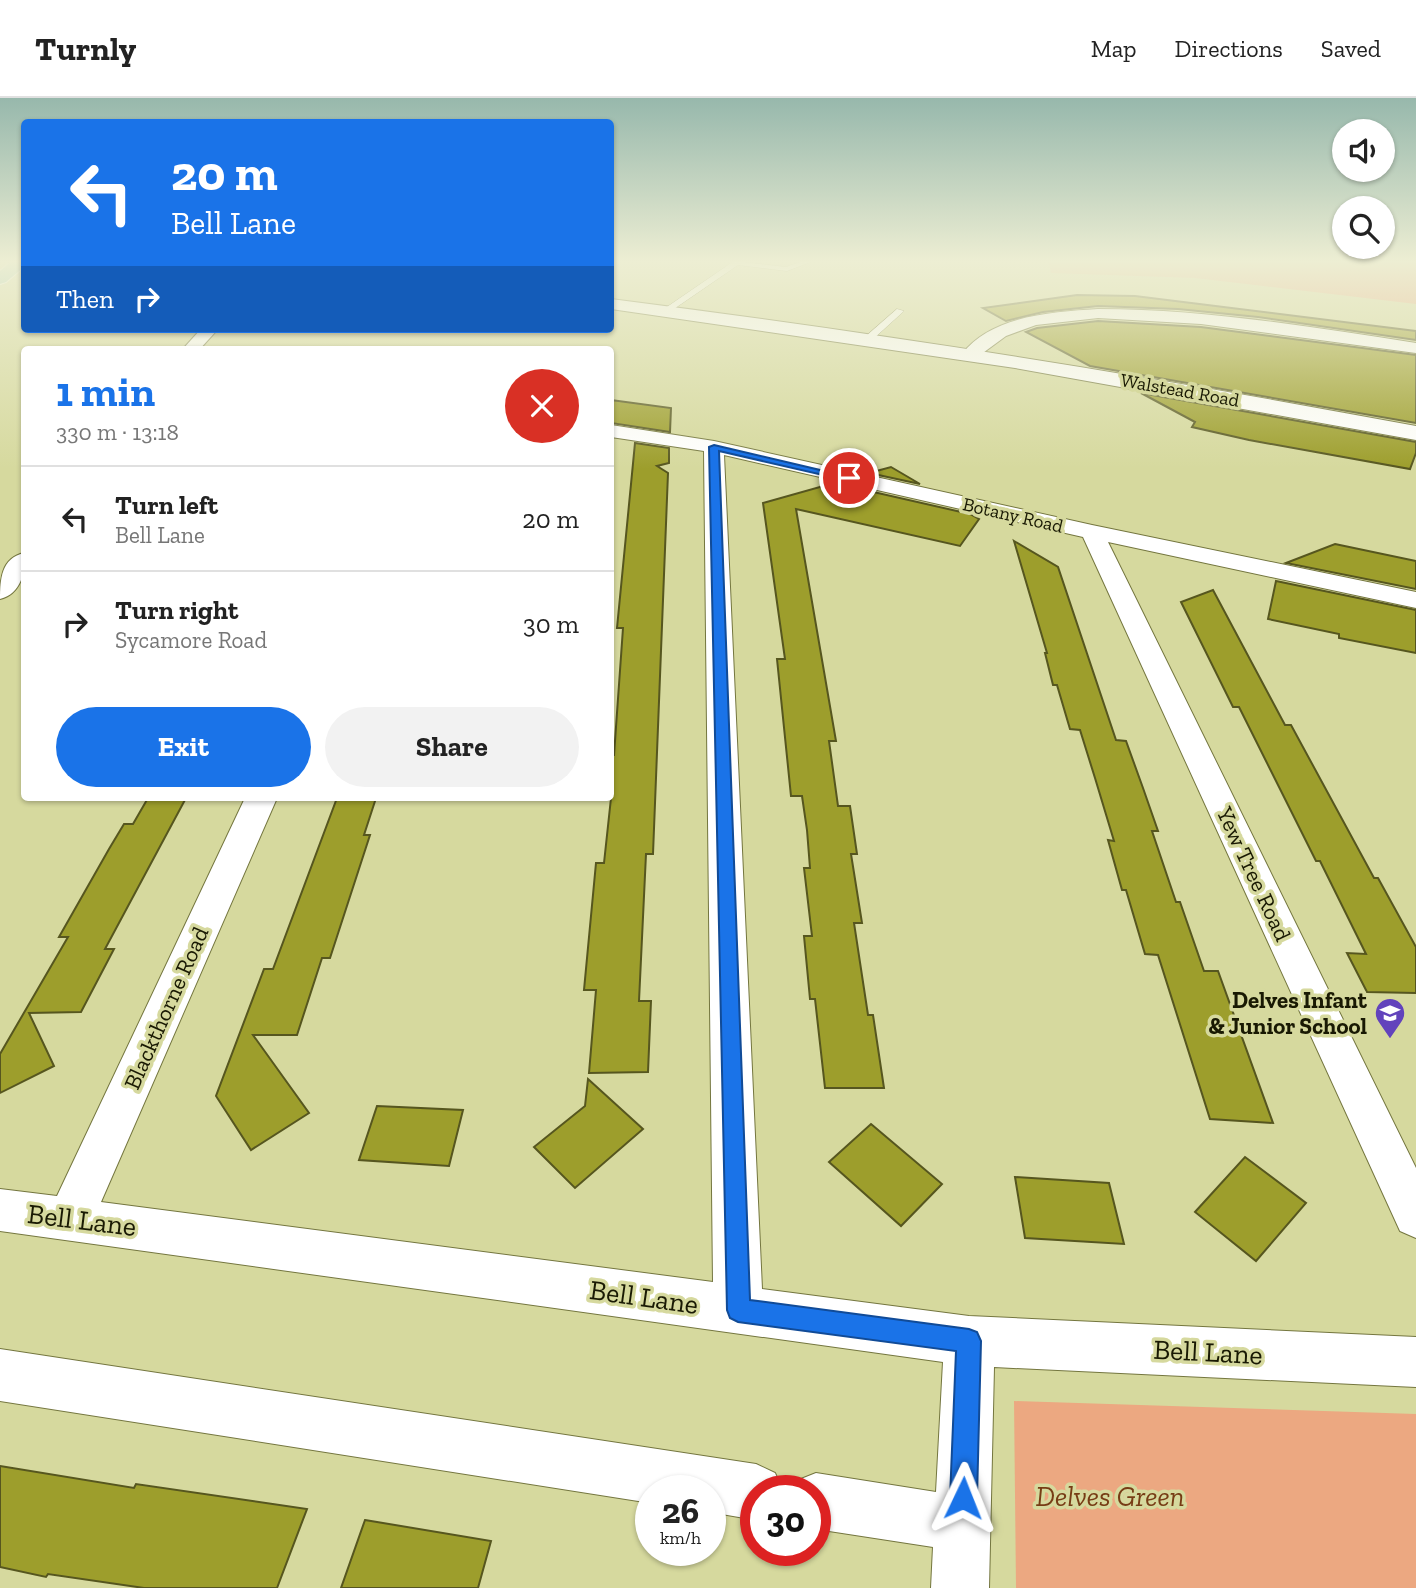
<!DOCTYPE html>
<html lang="en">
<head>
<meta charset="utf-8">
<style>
	:root { --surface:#fff; --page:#f2f2f2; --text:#222; --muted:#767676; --line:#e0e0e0; --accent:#1a73e8 }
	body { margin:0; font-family:"Zilla Slab",serif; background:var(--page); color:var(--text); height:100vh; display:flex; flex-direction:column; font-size:26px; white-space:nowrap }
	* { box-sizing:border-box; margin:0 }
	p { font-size:23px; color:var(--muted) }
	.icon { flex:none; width:38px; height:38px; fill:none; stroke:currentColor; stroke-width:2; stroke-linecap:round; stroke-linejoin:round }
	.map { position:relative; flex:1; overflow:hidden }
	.details { position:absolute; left:21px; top:248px; width:593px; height:455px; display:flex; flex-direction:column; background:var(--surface); border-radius:7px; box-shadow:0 2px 5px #0004 }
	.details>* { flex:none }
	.banner { position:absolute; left:21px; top:21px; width:593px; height:214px; border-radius:7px; box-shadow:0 2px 5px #0004; background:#1a73e8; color:#fff; overflow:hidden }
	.controls { position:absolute; left:1332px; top:21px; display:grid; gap:14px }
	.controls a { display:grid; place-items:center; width:63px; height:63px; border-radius:50%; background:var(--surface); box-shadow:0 2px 5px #0004; font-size:35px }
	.speed { position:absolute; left:635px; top:1377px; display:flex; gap:14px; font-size:35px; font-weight:700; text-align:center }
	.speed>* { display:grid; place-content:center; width:91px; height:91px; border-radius:50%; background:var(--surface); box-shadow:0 2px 5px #0004; line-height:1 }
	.speed small { font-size:18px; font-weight:400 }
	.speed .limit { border:10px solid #d22; background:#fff; color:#111 }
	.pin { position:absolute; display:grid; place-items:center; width:60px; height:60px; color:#fff; margin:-30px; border:4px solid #fff; border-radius:50%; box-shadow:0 2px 7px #0007 }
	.me { position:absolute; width:77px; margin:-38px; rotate:2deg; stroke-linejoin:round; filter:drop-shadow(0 0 5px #0008) }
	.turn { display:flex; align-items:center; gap:24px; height:147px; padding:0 35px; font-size:32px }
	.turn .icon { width:91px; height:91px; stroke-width:2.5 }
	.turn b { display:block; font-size:49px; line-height:60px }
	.then { display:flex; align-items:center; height:66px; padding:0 35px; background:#0003; gap:14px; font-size:26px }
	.round { display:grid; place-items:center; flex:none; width:74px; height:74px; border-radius:37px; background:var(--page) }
	.head { display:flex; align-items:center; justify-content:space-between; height:119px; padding:0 35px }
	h1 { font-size:42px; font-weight:700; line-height:52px; color:var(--accent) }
	.primary-button { display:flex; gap:14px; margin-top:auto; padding:14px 35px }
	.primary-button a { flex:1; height:80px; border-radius:42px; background:var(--accent); color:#fff; font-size:28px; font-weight:700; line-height:80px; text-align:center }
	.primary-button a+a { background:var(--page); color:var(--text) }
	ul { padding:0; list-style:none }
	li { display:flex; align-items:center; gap:21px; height:105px; padding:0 35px; border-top:2px solid var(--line) }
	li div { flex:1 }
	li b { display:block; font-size:26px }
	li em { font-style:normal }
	header { display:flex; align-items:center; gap:42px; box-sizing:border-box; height:98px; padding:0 35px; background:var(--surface); border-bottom:2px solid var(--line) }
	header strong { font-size:33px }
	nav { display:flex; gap:38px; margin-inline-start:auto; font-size:24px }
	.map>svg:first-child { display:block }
	.green { fill:#eca881 }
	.building { fill:#9d9e2c; stroke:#56561f; stroke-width:2 }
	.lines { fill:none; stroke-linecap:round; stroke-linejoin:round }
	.service-casing { stroke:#74763f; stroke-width:1 }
	.minor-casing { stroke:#74763f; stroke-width:2 }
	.tertiary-casing { stroke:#74763f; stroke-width:2 }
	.primary-casing { stroke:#fff; stroke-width:2 }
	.service { fill:#fff; fill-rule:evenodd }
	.minor { fill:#fff; fill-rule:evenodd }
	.tertiary { fill:#fff; fill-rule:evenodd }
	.primary { fill:#8cc5b3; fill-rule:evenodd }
	.route { fill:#1a73e8; stroke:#114b97; stroke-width:2 }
	.labels { text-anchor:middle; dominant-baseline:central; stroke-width:7; stroke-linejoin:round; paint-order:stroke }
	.far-street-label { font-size:19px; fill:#191903; stroke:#d6d99e }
	.street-label { font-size:23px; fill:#191903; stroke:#d6d99e }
	.poi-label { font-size:23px; font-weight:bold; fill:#191903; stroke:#d6d99e; text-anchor:end }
	.near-street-label { font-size:28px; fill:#191903; stroke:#d6d99e }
	.near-park-label { font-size:28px; font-style:italic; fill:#773c15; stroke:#d6d99e }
</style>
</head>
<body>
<header>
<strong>Turnly</strong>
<nav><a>Map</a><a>Directions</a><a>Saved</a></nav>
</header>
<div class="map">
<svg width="1416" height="1490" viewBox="0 0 1416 1490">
	<rect width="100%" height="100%" fill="#d6d99e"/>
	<g class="green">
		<polygon points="1048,162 1416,162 1416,206 1195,180 1051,175"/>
		<polygon points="1014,1303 1416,1316 1416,1490 1016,1490"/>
	</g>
	<g class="building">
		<polygon points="1077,197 1135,198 1416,233 1416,242 1258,219 1178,211 1098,208 1043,214 1006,223 983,210"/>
		<polygon points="1098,223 1201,229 1416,257 1416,325 1090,268 1026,234 1037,230"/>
		<polygon points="1141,295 1416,344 1416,355 1410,371 1249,342 1192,329 1195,324"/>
		<polygon points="611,302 671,310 670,334 611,325"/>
		<polygon points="635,345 669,350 669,365 657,368 668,375 653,756 646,756 639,903 651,903 648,974 589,975 596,892 584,892 596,765 604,765 611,700 611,657 614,657 623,530 617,530"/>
		<polygon points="891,369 920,386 869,375"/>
		<polygon points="834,385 970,416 979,421 960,448 796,411 836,643 829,643 838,708 850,708 857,756 851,756 862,825 854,825 868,917 873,917 884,990 825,990 815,901 810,901 804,838 812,838 804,770 810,770 807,732 802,698 791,698 777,561 785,561 763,405"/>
		<polygon points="1014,443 1058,469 1116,642 1126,643 1143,690 1158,733 1152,733 1176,804 1180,804 1204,873 1218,873 1273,1025 1210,1021 1158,857 1145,856 1126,792 1122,792 1108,742 1114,743 1095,680 1080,632 1070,631 1057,587 1053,587 1045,555 1047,555"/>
		<polygon points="1335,446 1416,463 1416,491 1286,465"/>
		<polygon points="1276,483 1416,512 1416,555 1339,540 1339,536 1268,521"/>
		<polygon points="1213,492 1285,627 1291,627 1374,780 1378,780 1416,849 1416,895 1367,894 1347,855 1366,856 1320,763 1316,763 1239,609 1233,609 1181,504"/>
		<polygon points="148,700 186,700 105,851 114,851 81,914 29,915 54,968 0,995 0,956 68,839 59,839 109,751 124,726 133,726"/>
		<polygon points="337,700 376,700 364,737 370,737 330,860 322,860 297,937 253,937 309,1015 251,1052 216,998 264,871 273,871"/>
		<polygon points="588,981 643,1031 575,1090 534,1049 585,1008"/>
		<polygon points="377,1008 463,1012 449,1068 359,1062"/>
		<polygon points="871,1026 942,1086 901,1128 829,1064"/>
		<polygon points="1245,1059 1306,1105 1256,1163 1195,1114"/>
		<polygon points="1015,1079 1109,1085 1124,1146 1025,1140"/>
		<polygon points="0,1368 134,1390 136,1386 307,1411 277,1490 144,1490 48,1476 46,1479 0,1469"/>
		<polygon points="365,1422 491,1443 478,1490 341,1490"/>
	</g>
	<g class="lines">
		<g class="service-casing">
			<g id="service">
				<polygon points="805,162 816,162 787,173 738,167 668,215 661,213 734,163 786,169"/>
				<polygon points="897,211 904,213 871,243 865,243 865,239"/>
			</g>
		</g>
		<g class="minor-casing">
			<g id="minor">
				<path d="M1098,211c106,0 213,18 318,34v10l-215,-29 -103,-6 -62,7 -30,11 -30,22h-12l-2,-4c30,-39 91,-42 136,-45z"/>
				<polygon points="201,231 218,231 199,252 182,252"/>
				<polygon points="611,327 714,343 1092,427 1416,494 1416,510 1108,444 1416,1070 1416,1140 1400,1133 1083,439 724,357 762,1191 969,1218 1416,1239 1416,1289 994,1269 989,1490 931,1490 933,1449 816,1431 816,1393 792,1393 796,1383 816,1375 936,1394 943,1264 0,1133 0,1091 57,1098 245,700 277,700 101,1104 713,1184 704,353 611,339"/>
				<path d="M24,455c2,18 -3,41 -24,46 0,-19 1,-41 24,-46z"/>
				<polygon points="0,1251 756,1366 775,1375 783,1393 756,1393 756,1422 710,1414 710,1393 651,1393 651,1405 0,1303"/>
			</g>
		</g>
		<g class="tertiary-casing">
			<path id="tertiary" d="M611,201c270,34 538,77 805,127v14l-401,-72 -404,-59z"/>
		</g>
		<g class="primary-casing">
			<polygon id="primary" points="13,162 24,162 24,169 6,184 0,186 0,173"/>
		</g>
		<use href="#service" class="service"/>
		<use href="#minor" class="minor"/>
		<use href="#tertiary" class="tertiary"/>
		<use href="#primary" class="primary"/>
	</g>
	<linearGradient id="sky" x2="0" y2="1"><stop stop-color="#97b8ac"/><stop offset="0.44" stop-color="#edeed3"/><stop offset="1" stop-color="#edeed3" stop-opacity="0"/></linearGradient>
	<rect width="1416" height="371" fill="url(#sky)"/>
	<polygon class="route" points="714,347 854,380 849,383 719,353 750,1202 969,1231 977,1234 981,1243 977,1400 973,1409 963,1413 954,1409 950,1400 956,1253 738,1224 730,1220 727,1212 709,349"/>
	<defs>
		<g id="school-pin" transform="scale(1.575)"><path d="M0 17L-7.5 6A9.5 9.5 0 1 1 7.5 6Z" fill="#6243bc" stroke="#d6d99e"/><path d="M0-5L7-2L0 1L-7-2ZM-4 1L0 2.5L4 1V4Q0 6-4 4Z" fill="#fff"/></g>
	</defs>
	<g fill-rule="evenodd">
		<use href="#school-pin" x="1390" y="915"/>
	</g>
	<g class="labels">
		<g class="far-street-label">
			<text transform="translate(1180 292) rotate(10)">Walstead Road</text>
			<text transform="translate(1013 417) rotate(13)">Botany Road</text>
		</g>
		<g class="street-label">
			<text transform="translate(1254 776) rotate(65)">Yew Tree Road</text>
			<text transform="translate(166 910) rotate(-66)">Blackthorne Road</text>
		</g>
		<g class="poi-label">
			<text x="1367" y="902">Delves Infant<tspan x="1367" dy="26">&amp; Junior School</tspan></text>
		</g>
		<g class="near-street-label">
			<text transform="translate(82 1122) rotate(7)">Bell Lane</text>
			<text transform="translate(644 1199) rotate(8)">Bell Lane</text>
			<text transform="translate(1208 1254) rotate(3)">Bell Lane</text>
		</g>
		<g class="near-park-label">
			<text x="1110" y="1398">Delves Green</text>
		</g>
	</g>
</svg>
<div class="controls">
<a><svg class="icon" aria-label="sound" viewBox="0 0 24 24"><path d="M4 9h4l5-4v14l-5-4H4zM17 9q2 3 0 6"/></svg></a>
<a><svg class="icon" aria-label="search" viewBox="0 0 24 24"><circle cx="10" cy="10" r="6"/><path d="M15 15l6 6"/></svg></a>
</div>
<div class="speed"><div>26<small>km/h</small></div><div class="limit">30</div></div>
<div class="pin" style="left:849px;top:380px;background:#d93025"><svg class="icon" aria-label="arrive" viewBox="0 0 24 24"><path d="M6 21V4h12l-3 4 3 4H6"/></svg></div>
<svg class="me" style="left:963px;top:1400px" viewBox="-20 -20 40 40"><path d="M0-17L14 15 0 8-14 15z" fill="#1a73e8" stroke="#fff" stroke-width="4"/></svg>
<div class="banner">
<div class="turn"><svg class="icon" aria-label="left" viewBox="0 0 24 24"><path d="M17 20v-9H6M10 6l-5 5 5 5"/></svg><div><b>20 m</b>Bell Lane</div></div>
<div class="then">Then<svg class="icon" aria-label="right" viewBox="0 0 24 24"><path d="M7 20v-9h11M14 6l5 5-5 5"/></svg></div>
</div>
<section class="details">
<div class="head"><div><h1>1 min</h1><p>330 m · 13:18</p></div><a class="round" style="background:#d93025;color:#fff"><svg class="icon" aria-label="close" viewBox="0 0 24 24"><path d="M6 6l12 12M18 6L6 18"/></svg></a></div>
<ul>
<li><svg class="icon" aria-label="left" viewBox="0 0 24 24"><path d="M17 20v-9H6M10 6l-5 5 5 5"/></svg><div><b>Turn left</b><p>Bell Lane</p></div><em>20 m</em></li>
<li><svg class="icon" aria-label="right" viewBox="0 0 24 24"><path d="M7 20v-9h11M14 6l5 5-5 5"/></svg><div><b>Turn right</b><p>Sycamore Road</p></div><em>30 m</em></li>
</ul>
<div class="primary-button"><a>Exit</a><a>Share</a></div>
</section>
</div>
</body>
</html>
